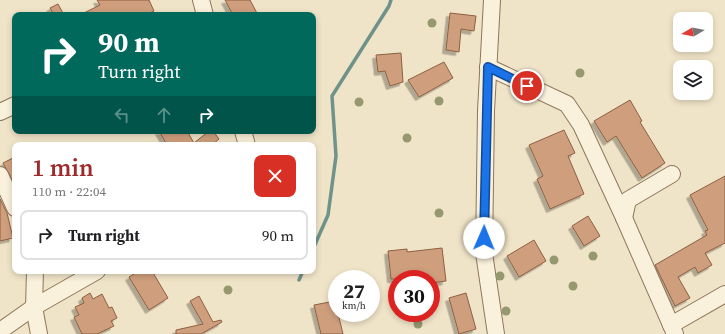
<!DOCTYPE html>
<html lang="en">
<head>
<meta charset="utf-8">
<style>
	:root { --surface:#fff; --page:#f6f6f6; --text:#202124; --muted:#757577; --line:#e0e0e0; --accent:#9e2a2b }
	body { margin:0; font-family:"Source Serif 4",serif; background:var(--page); color:var(--text); height:100vh; display:flex; flex-direction:column; font-size:15px; white-space:nowrap }
	* { box-sizing:border-box; margin:0 }
	p { font-size:13px; color:var(--muted) }
	.icon { flex:none; width:22px; height:22px; fill:none; stroke:currentColor; stroke-width:2; stroke-linecap:round; stroke-linejoin:round }
	.map { position:relative; flex:1; overflow:hidden }
	.panel { position:absolute; left:12px; top:142px; width:304px; height:132px; display:flex; flex-direction:column; background:var(--surface); border-radius:8px; box-shadow:0 2px 6px #0003 }
	.panel>* { flex:none }
	.banner { position:absolute; left:12px; top:12px; width:304px; height:122px; border-radius:8px; box-shadow:0 2px 6px #0003; background:#00695c; color:#fff; overflow:hidden }
	.needle { width:26px; rotate:260deg }
	.fabs { position:absolute; left:673px; top:12px; display:grid; gap:8px }
	.fabs a { display:grid; place-items:center; width:40px; height:40px; border-radius:8px; background:var(--surface); box-shadow:0 2px 6px #0003; font-size:20px }
	.speed { position:absolute; left:328px; top:270px; display:flex; gap:8px; font-size:20px; font-weight:700; text-align:center }
	.speed>* { display:grid; place-content:center; width:52px; height:52px; border-radius:50%; background:var(--surface); box-shadow:0 2px 6px #0003; line-height:1 }
	.speed small { font-size:10px; font-weight:400 }
	.speed .limit { border:6px solid #d22; background:#fff; color:#111 }
	.pin { position:absolute; display:grid; place-items:center; width:34px; height:34px; color:#fff; margin:-17px; border:2px solid #fff; border-radius:50%; box-shadow:0 1px 4px #0007 }
	.me { position:absolute; width:44px; margin:-22px; rotate:1deg; stroke-linejoin:round; filter:drop-shadow(0 0 3px #0008) }
	.turn { display:flex; align-items:center; gap:14px; height:84px; padding:0 20px; font-size:18px }
	.turn .icon { width:52px; height:52px; stroke-width:2.5 }
	.turn b { display:block; font-size:28px; line-height:34px }
	.lanes { display:flex; align-items:center; height:38px; padding:0 20px; background:#0003; justify-content:center; gap:20px; direction:ltr }
	.lanes .off { opacity:.35 }
	.round { display:grid; place-items:center; flex:none; width:42px; height:42px; border-radius:8px; background:var(--page) }
	.headline { display:flex; align-items:center; justify-content:space-between; height:68px; padding:0 20px }
	h1 { font-size:24px; font-weight:600; line-height:30px; color:var(--accent) }
	ul { padding:0; list-style:none }
	li { display:flex; align-items:center; gap:12px; height:50px; margin:0 8px 6px; padding:0 12px; border:2px solid var(--line); border-radius:8px }
	li div { flex:1 }
	li b { display:block; font-size:15px }
	li em { font-style:normal }
	.map>svg:first-child { display:block }
	.lines { fill:none; stroke-linecap:round; stroke-linejoin:round }
	.stream { stroke:#6f938a; stroke-width:3.5 }
	.building { fill:#cf9f7d; stroke:#8d5f41; filter:url(#shadow) }
	.minor-casing { stroke:#8d765c; stroke-width:18 }
	.minor { stroke:#faf1dc; stroke-width:16 }
	.tree { fill:#96986f }
	.route-casing { stroke:#114b97; stroke-width:10 }
	.route { stroke:#1a73e8; stroke-width:7 }
</style>
</head>
<body>
<div class="map">
<svg width="725" height="334" viewBox="0 0 725 334">
	<defs>
		<filter id="shadow"><feDropShadow dx="-3.5" dy="3.5" stdDeviation="0" flood-color="#0004"/></filter>
	</defs>
	<rect width="100%" height="100%" fill="#f0e4c8"/>
	<g class="lines">
		<g class="stream">
			<polyline points="313,249 328,215 336,156 332,96 389,6 391,0"/>
			<polyline points="299,280 303,271"/>
		</g>
	</g>
	<g class="building">
		<polygon points="97,0 149,0 154,11 145,15 80,15 100,5"/>
		<polygon points="225,0 250,0 258,15 233,15"/>
		<polygon points="58,4 64,15 54,15 50,8"/>
		<polygon points="450,13 476,16 474,31 461,29 459,52 446,50"/>
		<polygon points="401,53 403,82 390,86 385,71 378,72 376,55"/>
		<polygon points="444,62 453,78 419,97 408,80"/>
		<polygon points="630,100 642,121 640,122 665,163 642,178 616,136 607,142 594,121"/>
		<polygon points="564,130 575,153 568,156 584,194 550,209 537,179 543,176 529,145"/>
		<polygon points="159,131 187,131 194,143 209,131 213,131 219,139 212,145 167,145"/>
		<polygon points="15,157 15,185 3,163"/>
		<polygon points="725,176 725,243 705,253 712,265 698,273 695,267 678,277 690,298 675,306 655,265 707,235 705,231 708,230 690,195"/>
		<polygon points="0,199 7,213 13,238 0,241"/>
		<polygon points="588,216 600,236 584,246 572,226"/>
		<polygon points="534,240 546,261 519,277 507,256"/>
		<polygon points="442,248 446,281 431,283 431,279 391,279 388,251 407,249 407,252"/>
		<polygon points="139,271 152,271 168,298 149,310 129,277"/>
		<polygon points="90,293 93,299 102,294 109,308 112,307 117,318 111,321 114,326 97,334 82,334 74,317 79,315 75,307 84,303 82,298"/>
		<polygon points="466,293 476,329 459,334 449,298"/>
		<polygon points="199,296 213,322 221,320 222,322 201,334 176,334 176,330 203,324 190,301"/>
		<polygon points="335,301 343,334 321,334 314,305"/>
	</g>
	<g class="lines">
		<g class="minor-casing">
			<g id="minor">
				<polyline points="201,0 205,15"/>
				<polyline points="492,0 486,111 484,253 496,334"/>
				<polyline points="488,67 567,104 581,125 624,218 675,334"/>
				<polyline points="0,112 15,105"/>
				<polyline points="243,131 247,145"/>
				<polyline points="0,175 15,208"/>
				<polyline points="624,218 628,200 672,174"/>
				<polyline points="35,271 34,307 39,334"/>
				<polyline points="671,325 725,294"/>
				<polyline points="0,331 34,307 97,271"/>
			</g>
		</g>
		<use href="#minor" class="minor"/>
	</g>
	<g class="tree">
		<circle cx="432" cy="23" r="4.5"/>
		<circle cx="580" cy="73" r="4.5"/>
		<circle cx="439" cy="101" r="4.5"/>
		<circle cx="359" cy="102" r="4.5"/>
		<circle cx="407" cy="138" r="4.5"/>
		<circle cx="439" cy="213" r="4.5"/>
		<circle cx="593" cy="256" r="4.5"/>
		<circle cx="554" cy="260" r="4.5"/>
		<circle cx="500" cy="276" r="4.5"/>
		<circle cx="573" cy="286" r="4.5"/>
		<circle cx="228" cy="290" r="4.5"/>
		<circle cx="506" cy="311" r="4.5"/>
		<circle cx="418" cy="324" r="4.5"/>
	</g>
	<g class="lines">
		<g class="route-casing">
			<polyline id="route" points="484,238 488,67 527,86"/>
		</g>
		<use href="#route" class="route"/>
	</g>
</svg>
<div class="fabs">
<a><svg class="needle" viewBox="-14 -14 28 28"><path d="M0-13l5 13h-10z" fill="#e53935"/><path d="M0 13l5-13h-10z" fill="#757577"/></svg></a>
<a><svg class="icon" aria-label="layers" viewBox="0 0 24 24"><path d="M12 4l9 5-9 5-9-5zM3 14l9 5 9-5"/></svg></a>
</div>
<div class="speed"><div>27<small>km/h</small></div><div class="limit">30</div></div>
<div class="pin" style="left:527px;top:86px;background:#d93025"><svg class="icon" aria-label="arrive" viewBox="0 0 24 24"><path d="M6 21V4h12l-3 4 3 4H6"/></svg></div>
<svg class="me" style="left:484px;top:238px" viewBox="-20 -20 40 40"><circle r="19" fill="#fff"/><path d="M0-13L10 11 0 6-10 11z" fill="#1a73e8"/></svg>
<div class="banner">
<div class="turn"><svg class="icon" aria-label="right" viewBox="0 0 24 24"><path d="M7 20v-9h11M14 6l5 5-5 5"/></svg><div><b>90 m</b>Turn right</div></div>
<div class="lanes"><svg class="icon off" aria-label="left" viewBox="0 0 24 24"><path d="M17 20v-9H6M10 6l-5 5 5 5"/></svg><svg class="icon off" aria-label="ahead" viewBox="0 0 24 24"><path d="M12 20V5M6 11l6-6 6 6"/></svg><svg class="icon" aria-label="right" viewBox="0 0 24 24"><path d="M7 20v-9h11M14 6l5 5-5 5"/></svg></div>
</div>
<section class="panel">
<div class="headline"><div><h1>1 min</h1><p>110 m · 22:04</p></div><a class="round" style="background:#d93025;color:#fff"><svg class="icon" aria-label="close" viewBox="0 0 24 24"><path d="M6 6l12 12M18 6L6 18"/></svg></a></div>
<ul>
<li><svg class="icon" aria-label="right" viewBox="0 0 24 24"><path d="M7 20v-9h11M14 6l5 5-5 5"/></svg><div><b>Turn right</b></div><em>90 m</em></li>
</ul>
</section>
</div>
</body>
</html>
